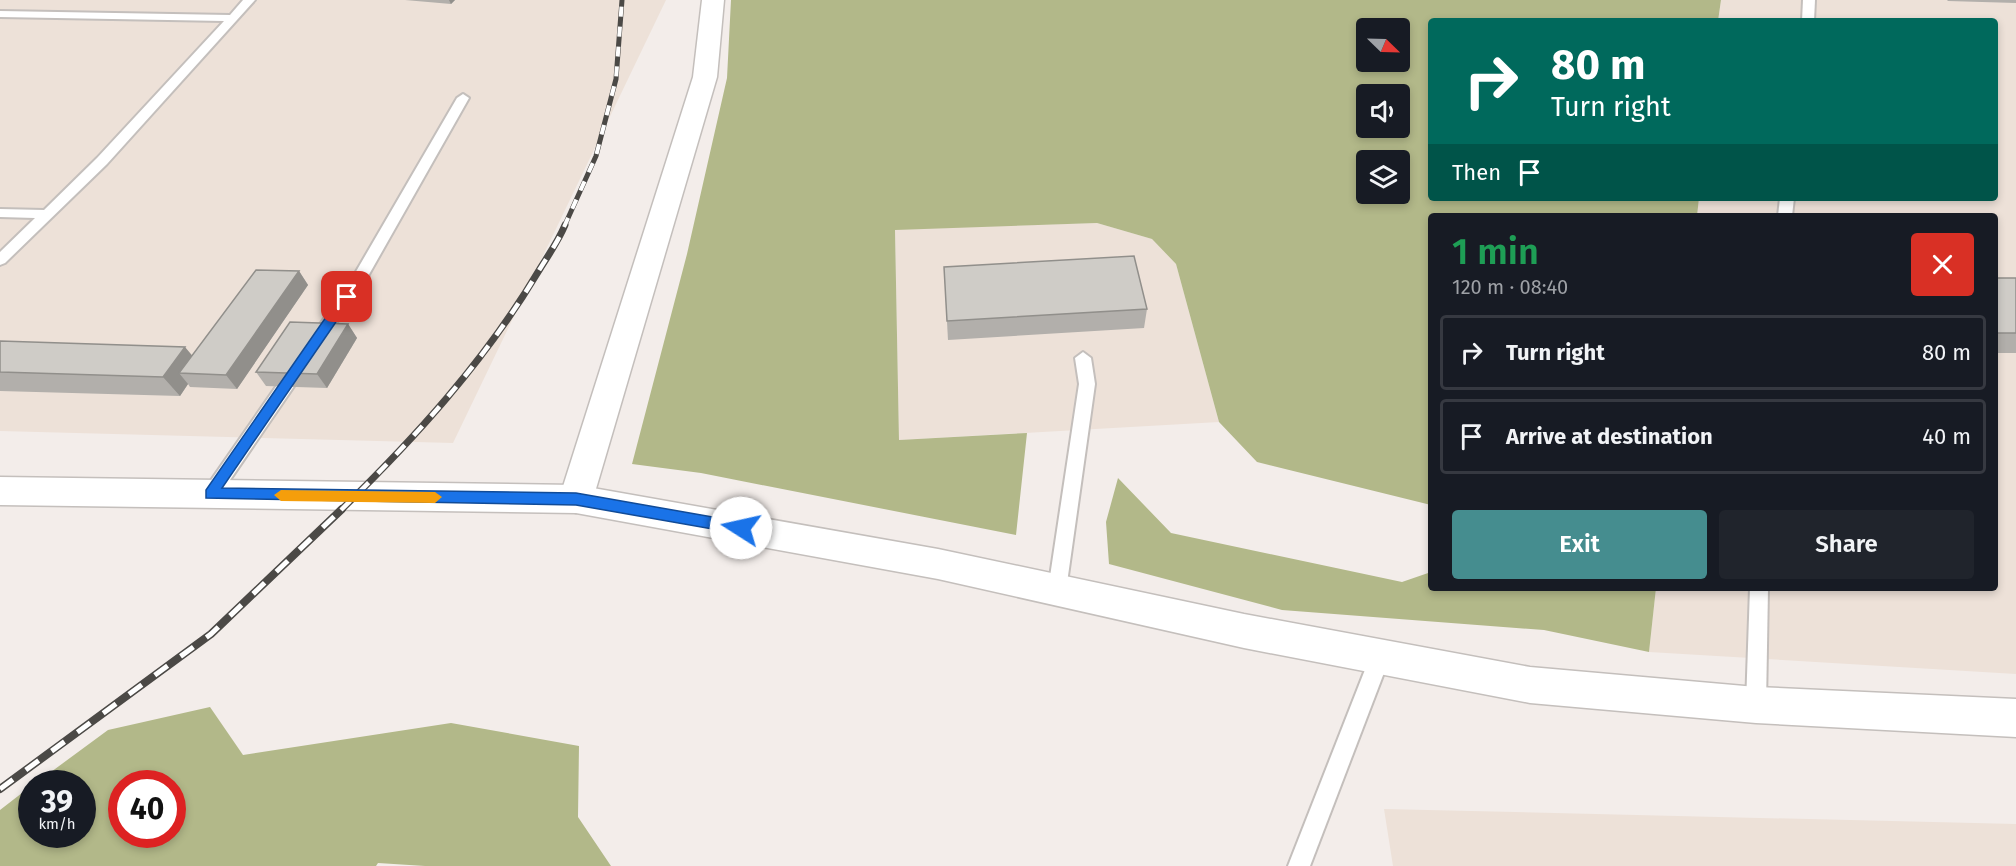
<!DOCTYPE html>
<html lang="en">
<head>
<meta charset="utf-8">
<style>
	:root { --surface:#171b24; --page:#20242c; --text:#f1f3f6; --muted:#9ea1a6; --line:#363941; --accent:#458d8f }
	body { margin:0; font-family:"Fira Sans",sans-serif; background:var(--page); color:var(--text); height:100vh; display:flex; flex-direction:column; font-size:22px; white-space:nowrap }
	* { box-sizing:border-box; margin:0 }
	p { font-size:20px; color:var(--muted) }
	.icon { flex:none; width:33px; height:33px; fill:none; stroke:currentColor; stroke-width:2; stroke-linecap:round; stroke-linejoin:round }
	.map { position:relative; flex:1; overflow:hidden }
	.side { position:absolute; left:1428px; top:213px; width:570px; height:378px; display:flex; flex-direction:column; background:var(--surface); border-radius:6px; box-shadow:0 3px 9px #0003 }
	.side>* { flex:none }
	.banner { position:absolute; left:1428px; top:18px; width:570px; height:183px; border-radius:6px; box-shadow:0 3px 9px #0003; background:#00695c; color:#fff; overflow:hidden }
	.needle { width:39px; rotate:113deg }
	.tools { position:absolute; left:1356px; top:18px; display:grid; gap:12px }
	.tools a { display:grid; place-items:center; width:54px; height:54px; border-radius:6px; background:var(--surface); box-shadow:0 3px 9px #0003; font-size:30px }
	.speed { position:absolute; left:18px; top:770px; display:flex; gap:12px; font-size:30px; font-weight:700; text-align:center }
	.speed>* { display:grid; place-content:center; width:78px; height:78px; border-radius:50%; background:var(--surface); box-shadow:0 3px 9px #0003; line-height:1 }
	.speed small { font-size:15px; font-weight:400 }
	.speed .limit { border:9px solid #d22; background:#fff; color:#111 }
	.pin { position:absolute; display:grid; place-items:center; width:51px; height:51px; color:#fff; margin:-26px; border-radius:12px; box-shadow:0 3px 9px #0006 }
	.me { position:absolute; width:66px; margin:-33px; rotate:280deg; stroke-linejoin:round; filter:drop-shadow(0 0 4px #0008) }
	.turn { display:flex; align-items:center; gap:21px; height:126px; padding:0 24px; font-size:27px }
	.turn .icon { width:78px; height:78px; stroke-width:2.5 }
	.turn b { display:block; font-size:42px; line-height:51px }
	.then { display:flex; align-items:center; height:57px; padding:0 24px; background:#0003; gap:12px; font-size:22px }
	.round { display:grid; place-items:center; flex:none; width:63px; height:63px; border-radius:6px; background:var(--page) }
	.headline { display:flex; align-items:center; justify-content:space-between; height:102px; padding:0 24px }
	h1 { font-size:36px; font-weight:600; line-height:45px; color:#1e9e55 }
	.action { display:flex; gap:12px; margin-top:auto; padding:12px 24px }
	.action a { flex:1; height:69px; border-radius:6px; background:var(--accent); color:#fff; font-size:24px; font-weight:600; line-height:69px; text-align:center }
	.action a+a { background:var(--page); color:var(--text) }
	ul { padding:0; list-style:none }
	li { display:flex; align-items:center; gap:18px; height:75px; margin:0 12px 9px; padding:0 12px; border:3px solid var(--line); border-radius:6px }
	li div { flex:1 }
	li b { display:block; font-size:22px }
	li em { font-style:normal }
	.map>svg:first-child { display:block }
	.built { fill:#ede1d8 }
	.forest { fill:#b2b889; fill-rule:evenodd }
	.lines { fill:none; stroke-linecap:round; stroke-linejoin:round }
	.service-casing { stroke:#c4bfbc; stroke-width:4 }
	.minor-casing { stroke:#c4bfbc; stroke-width:3 }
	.tertiary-casing { stroke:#c4bfbc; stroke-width:3 }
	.service { fill:#fff; fill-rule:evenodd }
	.minor { fill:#fff; fill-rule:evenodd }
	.tertiary { fill:#fff; fill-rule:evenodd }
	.rail-far2-casing { stroke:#4b4946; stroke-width:5 }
	.rail-far1-casing { stroke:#4b4946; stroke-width:7 }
	.rail-casing { stroke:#4b4946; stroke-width:8 }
	.rail-far2 { stroke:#fff; stroke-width:4; stroke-dasharray:10; stroke-linecap:butt }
	.rail-far1 { stroke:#fff; stroke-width:4.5; stroke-dasharray:13; stroke-linecap:butt }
	.rail { stroke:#fff; stroke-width:5; stroke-dasharray:16; stroke-linecap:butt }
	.wall { fill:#b2afab }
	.shaded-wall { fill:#918f8b }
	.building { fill:#cfccc7; stroke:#918f8b; stroke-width:1.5 }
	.route { fill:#1a73e8; stroke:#114b97; stroke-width:1.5 }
	.slow { fill:#f59e0b }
</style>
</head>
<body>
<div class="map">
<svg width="2016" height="866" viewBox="0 0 2016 866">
	<rect width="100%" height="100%" fill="#f3edea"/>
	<g class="built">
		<polygon points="0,0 666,0 453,443 0,431"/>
		<polygon points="1721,0 2016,0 2016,674 1649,652 1656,588 1995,588 1995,216 1697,216 1699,198 1995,198 1995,21 1718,21"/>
		<polygon points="1097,223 1152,239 1176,264 1219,422 899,440 895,229"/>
		<polygon points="1384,809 2016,824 2016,866 1393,866"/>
	</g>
	<g class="forest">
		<path d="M731,0h990l-3,21h-287v177h268l-2,18h-266v289l-174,-43 -38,-40 -43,-158 -24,-25 -55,-16 -202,7 4,210 128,-7 -11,102 -315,-62 -69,-9 55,-210 40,-176zM1366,28h34v34h-34zM1366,94h34v34h-34zM1366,160h34v34h-34z"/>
		<polygon points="1118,478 1171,533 1402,582 1431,572 1431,588 1656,588 1649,652 1544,630 1282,610 1109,564 1106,522"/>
		<path d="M210,707l33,48 208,-32 128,23 -1,71 33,49h-186l-47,-3 -2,3h-376v-56l31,-24 1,48h50v-51h-46l72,-53zM122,783h50v51h-50z"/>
	</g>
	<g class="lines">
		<g class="service-casing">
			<g id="service">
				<polygon points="243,0 255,0 107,164 5,263 0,265 0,252 35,218 0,217 0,209 44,210 97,158 224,21 0,17 0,11 230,15"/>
				<polygon points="1803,0 1815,0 1814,21 1802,21"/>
				<polygon points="463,94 469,98 367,278 322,344 312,344 309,340 312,336 354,275 457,98"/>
				<polygon points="1780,198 1794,198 1792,216 1778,216"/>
				<polygon points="1083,352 1091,358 1095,384 1066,590 1064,596 1057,598 1050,596 1048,590 1079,384 1075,358"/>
				<polygon points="297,363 303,365 305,369 303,373 217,499 205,499 202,494 205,489 291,365"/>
				<polygon points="1750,588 1768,588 1766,705 1763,712 1756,714 1749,712 1746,705"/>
				<polygon points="1380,648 1387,651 1390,657 1310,866 1288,866 1370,657 1373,651"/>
			</g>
		</g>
		<g class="minor-casing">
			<polygon id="minor" points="702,0 724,0 717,77 593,499 588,509 576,513 564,509 559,499 693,77"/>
		</g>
		<g class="tertiary-casing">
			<polygon id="tertiary" points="0,477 576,485 938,549 1244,614 1530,667 1756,687 2016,699 2016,737 1756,723 1530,703 1244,648 938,579 576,513 0,505"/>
		</g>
		<use href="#service" class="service"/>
		<use href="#minor" class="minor"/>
		<use href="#tertiary" class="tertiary"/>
		<g class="rail-far2-casing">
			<polyline id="rail-far2" points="564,227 596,156 616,79 622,0"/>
		</g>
		<g class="rail-far1-casing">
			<path id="rail-far1" d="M341,510c73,-71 144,-149 197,-238 9,-15 20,-30 27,-47"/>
		</g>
		<g class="rail-casing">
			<polyline id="rail" points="0,789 211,634 342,509"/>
		</g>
		<use href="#rail-far2" class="rail-far2"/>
		<use href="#rail-far1" class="rail-far1"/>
		<use href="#rail" class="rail"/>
	</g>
	<g class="wall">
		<polygon points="405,0 455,0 451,4"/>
		<polygon points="1947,0 2016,0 2016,3 1948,1"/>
		<polygon points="944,267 1147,309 1144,328 948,340"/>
		<polygon points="299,271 308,285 237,389 190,387 188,384 180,396 0,391 0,341 192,355"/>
		<rect x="1995" y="278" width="21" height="75"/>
		<polygon points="348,324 357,338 327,388 266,386 256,372"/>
	</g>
	<g class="shaded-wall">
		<polygon points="449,0 455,0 451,4"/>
		<polygon points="299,271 308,285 237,389 226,375"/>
		<polygon points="348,324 357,338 327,388 317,374"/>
		<polygon points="185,347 201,366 179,373 188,384 180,396 163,377"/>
	</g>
	<g class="building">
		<polygon points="1134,256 1147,309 947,321 944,267"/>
		<polygon points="256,270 299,271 226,375 179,373"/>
		<rect x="1995" y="278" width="21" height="55"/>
		<polygon points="290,322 348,324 317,374 256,372"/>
		<polygon points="0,341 185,347 163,377 0,372"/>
	</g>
	<polygon class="route" points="347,293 353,297 351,300 222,488 576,493 741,522 746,524 748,528 746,532 741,534 576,505 206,498 206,490 342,294"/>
	<polygon class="slow" points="281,490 435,492 442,497 435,503 281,501 274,495"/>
</svg>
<div class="tools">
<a><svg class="needle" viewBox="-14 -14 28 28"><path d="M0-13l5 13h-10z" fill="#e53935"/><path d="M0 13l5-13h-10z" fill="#9ea1a6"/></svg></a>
<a><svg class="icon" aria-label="sound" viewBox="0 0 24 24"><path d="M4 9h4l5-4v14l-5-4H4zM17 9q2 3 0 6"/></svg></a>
<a><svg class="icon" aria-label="layers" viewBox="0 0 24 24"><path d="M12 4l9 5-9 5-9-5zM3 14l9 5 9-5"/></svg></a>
</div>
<div class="speed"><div>39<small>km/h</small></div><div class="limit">40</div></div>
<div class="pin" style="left:347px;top:297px;background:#d93025"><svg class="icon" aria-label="arrive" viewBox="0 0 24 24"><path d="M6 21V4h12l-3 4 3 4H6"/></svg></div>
<svg class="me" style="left:741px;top:528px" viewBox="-20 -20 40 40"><circle r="19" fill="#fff"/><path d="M0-13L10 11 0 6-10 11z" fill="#1a73e8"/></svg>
<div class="banner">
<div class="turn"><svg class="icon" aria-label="right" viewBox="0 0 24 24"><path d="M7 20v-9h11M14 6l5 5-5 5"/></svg><div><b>80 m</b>Turn right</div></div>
<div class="then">Then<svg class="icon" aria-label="arrive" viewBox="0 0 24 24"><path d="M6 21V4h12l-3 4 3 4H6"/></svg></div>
</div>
<section class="side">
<div class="headline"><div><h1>1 min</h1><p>120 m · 08:40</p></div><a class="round" style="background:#d93025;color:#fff"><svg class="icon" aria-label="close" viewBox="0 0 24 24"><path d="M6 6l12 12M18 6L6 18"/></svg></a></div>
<ul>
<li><svg class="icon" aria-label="right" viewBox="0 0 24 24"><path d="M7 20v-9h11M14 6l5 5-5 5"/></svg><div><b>Turn right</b></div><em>80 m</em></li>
<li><svg class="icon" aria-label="arrive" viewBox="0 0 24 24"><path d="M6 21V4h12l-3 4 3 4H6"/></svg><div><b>Arrive at destination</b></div><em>40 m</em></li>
</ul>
<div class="action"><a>Exit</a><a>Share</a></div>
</section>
</div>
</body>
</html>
